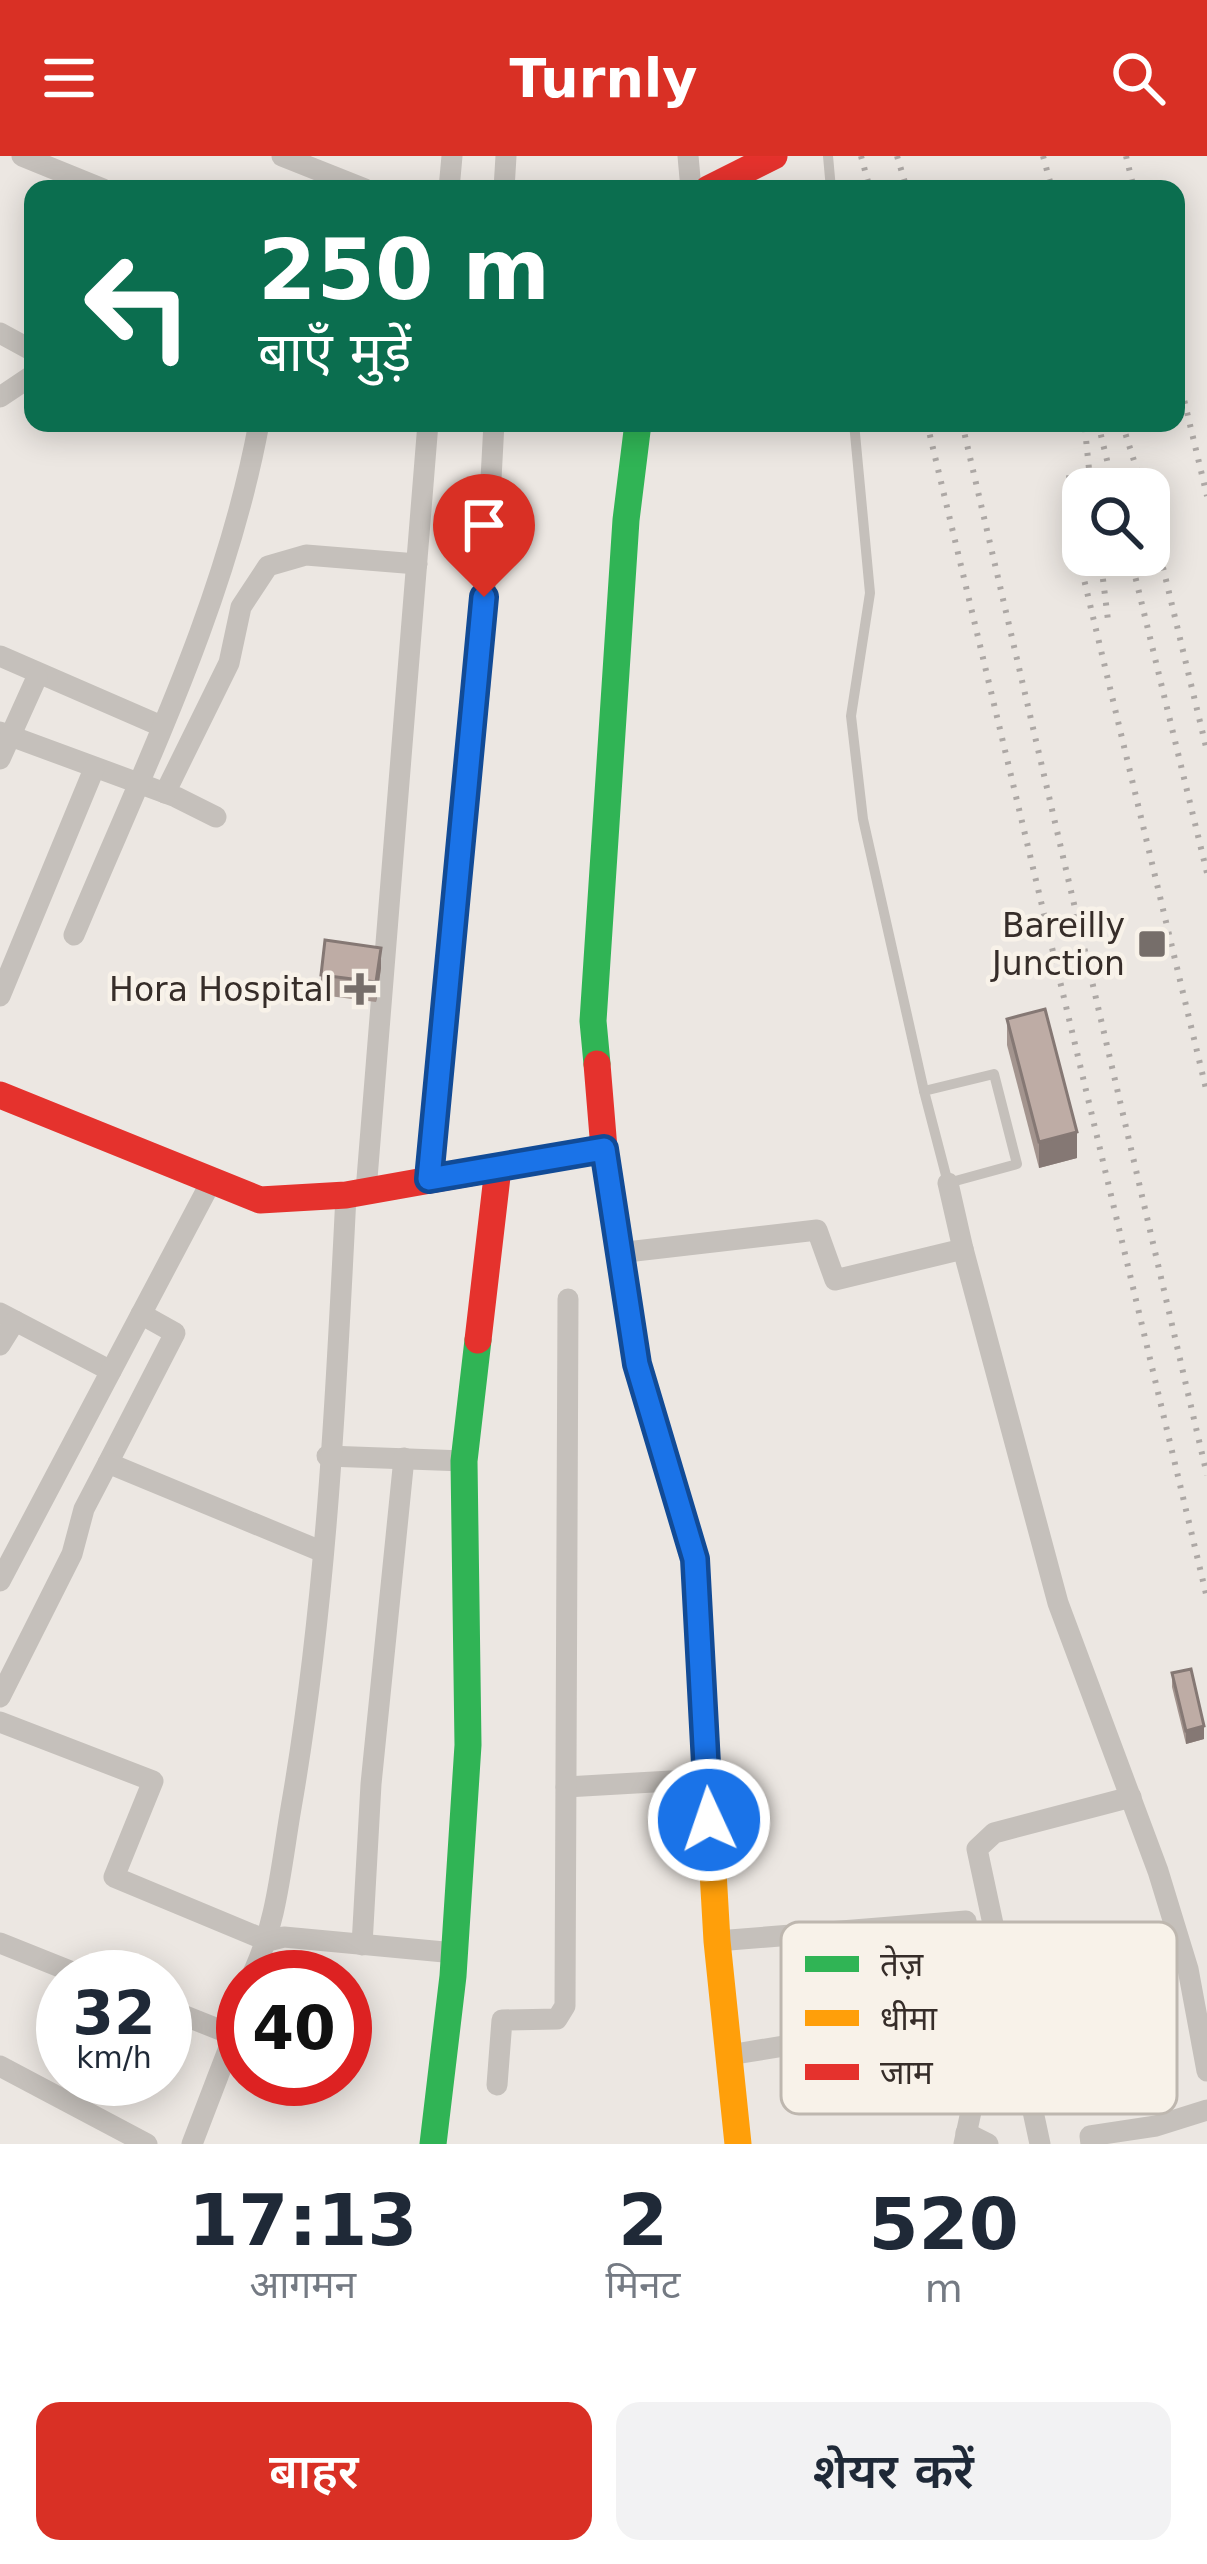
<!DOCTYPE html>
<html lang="hi">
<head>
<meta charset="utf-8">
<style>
	:root { --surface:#fff; --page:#f2f2f3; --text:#1f2937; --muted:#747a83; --accent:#d93025 }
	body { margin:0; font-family:"DejaVu Sans","Noto Sans Devanagari",sans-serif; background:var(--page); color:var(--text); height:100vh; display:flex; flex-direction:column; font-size:45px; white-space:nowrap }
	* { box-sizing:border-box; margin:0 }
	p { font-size:39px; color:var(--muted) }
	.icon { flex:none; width:66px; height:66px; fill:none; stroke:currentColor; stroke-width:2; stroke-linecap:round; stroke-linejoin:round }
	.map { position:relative; height:1988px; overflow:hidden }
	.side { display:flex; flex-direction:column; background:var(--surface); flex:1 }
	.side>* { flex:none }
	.top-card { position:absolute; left:24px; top:24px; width:1161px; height:252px; border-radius:24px; box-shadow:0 6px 30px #0003; background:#0b6e4f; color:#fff; overflow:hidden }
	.buttons { position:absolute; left:1062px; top:312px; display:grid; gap:24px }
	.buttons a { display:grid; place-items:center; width:108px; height:108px; border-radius:24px; background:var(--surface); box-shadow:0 6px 30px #0003; font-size:60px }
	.speed { position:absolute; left:36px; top:1794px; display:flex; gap:24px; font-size:60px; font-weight:700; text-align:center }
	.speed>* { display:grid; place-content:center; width:156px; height:156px; border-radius:50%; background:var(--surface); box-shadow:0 6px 30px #0003; line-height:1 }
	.speed small { font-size:30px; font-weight:400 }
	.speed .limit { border:18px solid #d22; background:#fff; color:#111 }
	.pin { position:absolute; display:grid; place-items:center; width:102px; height:102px; color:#fff; margin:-123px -51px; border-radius:50% 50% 50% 0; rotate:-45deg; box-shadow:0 0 12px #0007 }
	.pin .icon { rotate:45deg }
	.me { position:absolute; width:132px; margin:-66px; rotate:357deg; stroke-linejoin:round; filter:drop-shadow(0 0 9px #0008) }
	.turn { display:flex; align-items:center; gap:42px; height:252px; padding:0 36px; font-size:54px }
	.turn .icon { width:156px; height:156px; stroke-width:2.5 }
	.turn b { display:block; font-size:84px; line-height:102px }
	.eta { display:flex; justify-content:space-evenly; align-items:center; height:204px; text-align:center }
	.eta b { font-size:72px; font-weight:600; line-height:84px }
	.action { display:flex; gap:24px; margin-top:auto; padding:24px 36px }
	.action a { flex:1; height:138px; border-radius:24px; background:var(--accent); color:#fff; font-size:48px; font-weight:600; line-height:138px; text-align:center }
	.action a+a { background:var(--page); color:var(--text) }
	header { display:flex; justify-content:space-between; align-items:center; height:156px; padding:0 36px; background:var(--accent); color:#fff; font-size:54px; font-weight:600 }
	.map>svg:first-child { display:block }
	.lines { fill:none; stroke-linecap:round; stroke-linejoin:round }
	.lane { stroke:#c5c0bb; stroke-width:10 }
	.street { stroke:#c5c0bb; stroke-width:21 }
	.fast { stroke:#30b455; stroke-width:27 }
	.slow { stroke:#ff9f0a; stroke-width:27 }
	.jam { stroke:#e5322d; stroke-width:27 }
	.rail { stroke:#ada8a5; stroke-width:6; stroke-dasharray:3 9; stroke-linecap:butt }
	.wall { fill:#a3948e }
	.shaded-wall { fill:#857874 }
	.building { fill:#beaca5; stroke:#857874; stroke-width:3 }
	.route-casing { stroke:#114b97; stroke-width:30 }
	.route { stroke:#1a73e8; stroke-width:21 }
	.poi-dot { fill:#766e6a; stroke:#f8f2e9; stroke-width:4.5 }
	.labels { text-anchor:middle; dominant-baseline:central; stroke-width:9; stroke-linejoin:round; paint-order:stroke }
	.poi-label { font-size:33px; fill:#362d29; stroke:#f8f2e9; text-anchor:end }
	.key { fill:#f8f2e9; stroke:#beb7af; stroke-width:3 }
	.key-label { font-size:33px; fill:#362d29 }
</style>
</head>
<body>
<header><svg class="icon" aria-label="menu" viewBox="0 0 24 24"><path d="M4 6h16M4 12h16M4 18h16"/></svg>Turnly<svg class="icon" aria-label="search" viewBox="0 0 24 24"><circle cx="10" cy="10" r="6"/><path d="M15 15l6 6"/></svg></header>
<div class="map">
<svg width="1207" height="1988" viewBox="0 0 1207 1988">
	<rect width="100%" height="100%" fill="#ece7e2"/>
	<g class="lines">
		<g class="lane">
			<polyline points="828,0 831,33"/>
			<polyline points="854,267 870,437 851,560 863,663 924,935"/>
			<polygon points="994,918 1017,1008 948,1027 924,935"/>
		</g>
		<g class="street">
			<polyline points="22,0 103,33"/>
			<polyline points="282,0 365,33"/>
			<polyline points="688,0 691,33"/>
			<polyline points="449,33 452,0"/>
			<polyline points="504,33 506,0"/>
			<polyline points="0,177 33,195"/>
			<polyline points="0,241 33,219"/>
			<polyline points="0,500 161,570"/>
			<polyline points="0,576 176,641 216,661"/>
			<polyline points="0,603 37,521"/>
			<polyline points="165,637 229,507 241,451 268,410 306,399 417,408"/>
			<path d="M74,779c70,-168 152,-332 185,-512"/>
			<polyline points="0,840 94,613"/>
			<polyline points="429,1023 480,528 494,267"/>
			<polyline points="366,1035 428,267"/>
			<polyline points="963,1093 1058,1447 1158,1715 1188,1813 1207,1915"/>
			<polyline points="618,1097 817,1074 835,1124 963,1093 948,1027"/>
			<polyline points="0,1157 111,1215"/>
			<polyline points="0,1189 15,1165"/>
			<polyline points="327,1300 464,1305"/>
			<polyline points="108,1307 175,1177 141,1158"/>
			<polyline points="0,1425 212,1024"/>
			<polyline points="0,1541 72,1398 84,1353 108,1307 323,1396"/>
			<polyline points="0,1566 153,1625 114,1721 268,1785 284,1781 455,1797"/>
			<polyline points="566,1631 706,1623"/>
			<polyline points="717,1785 966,1765 979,1842 973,1859 985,1891 964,1988"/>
			<polyline points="0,1787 85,1821"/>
			<polyline points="362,1789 371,1628 404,1302"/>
			<path d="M251,1821c26,-53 30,-111 40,-169 35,-201 45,-409 55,-613"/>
			<polyline points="165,1852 233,1879"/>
			<polyline points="729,1899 973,1859"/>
			<polyline points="0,1910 147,1988"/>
			<polyline points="497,1929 502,1864 557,1863 565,1850 568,1143"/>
			<polyline points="966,1977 988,1988"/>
			<polyline points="192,1988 243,1855"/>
			<polyline points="1040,1988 977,1693 994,1677 1131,1641"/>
			<polyline points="1091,1988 1090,1980 1156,1970 1207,1954"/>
		</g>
		<g class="fast">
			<polyline points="597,908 593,865 626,364 638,267"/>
			<polyline points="433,1988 453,1820 468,1589 464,1305 478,1184"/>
		</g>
		<polyline class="slow" points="604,993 637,1209 695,1403 717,1785 738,1988"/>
		<g class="jam">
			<polyline points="708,33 774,0"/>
			<polyline points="0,939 260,1044 346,1039 604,993 597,908"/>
			<polyline points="478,1184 498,1012"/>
		</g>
		<g class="rail">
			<polyline points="861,0 870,33"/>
			<polyline points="897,0 907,33"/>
			<polyline points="1043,0 1052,33"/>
			<polyline points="1126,0 1134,33"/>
			<polyline points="1176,210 1207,340"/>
			<polyline points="927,267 1207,1442"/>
			<polyline points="962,267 1207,1319"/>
			<polyline points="1098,267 1114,333"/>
			<polyline points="1122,267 1143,333"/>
			<polyline points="1085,273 1091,333"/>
			<polyline points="1069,319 1082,415 1207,937"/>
			<polyline points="1149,353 1207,595"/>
			<polyline points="1100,399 1108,464"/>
			<polyline points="1130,399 1207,717"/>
		</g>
	</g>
	<g class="wall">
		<polygon points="381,812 376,846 321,839 321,819"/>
		<polygon points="1007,863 1077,1002 1039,1012 1007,889"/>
		<polygon points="1172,1517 1204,1583 1186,1588 1172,1531"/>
	</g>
	<g class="shaded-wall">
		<polygon points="381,792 381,812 376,846 376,826"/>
		<polygon points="1077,976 1077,1002 1039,1012 1039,986"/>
		<polygon points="1204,1570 1204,1583 1186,1588 1186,1575"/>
	</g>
	<g class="building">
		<polygon points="325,784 381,792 376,826 321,819"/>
		<polygon points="1045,853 1077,976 1039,986 1007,863"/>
		<polygon points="1191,1513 1204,1570 1186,1575 1172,1517"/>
	</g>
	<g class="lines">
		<g class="route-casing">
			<polyline id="route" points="484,441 429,1023 604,993 637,1208 695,1403 709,1664"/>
		</g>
		<use href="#route" class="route"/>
	</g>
	<g class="poi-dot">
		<rect x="1137" y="773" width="30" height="30" rx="6"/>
		<path d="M354 815h12v12h12v12h-12v12h-12v-12h-12v-12h12z"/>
	</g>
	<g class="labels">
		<g class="poi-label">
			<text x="1125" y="769">Bareilly<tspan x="1125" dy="38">Junction</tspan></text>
			<text x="333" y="833">Hora Hospital</text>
		</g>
	</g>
	<rect x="781" y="1766" width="396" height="192" rx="18" class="key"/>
	<rect x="805" y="1800" width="54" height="16" fill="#30b455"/>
	<rect x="805" y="1854" width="54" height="16" fill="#ff9f0a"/>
	<rect x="805" y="1908" width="54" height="16" fill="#e5322d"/>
	<g class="key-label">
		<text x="880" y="1820">तेज़</text>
		<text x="880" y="1874">धीमा</text>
		<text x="880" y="1928">जाम</text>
	</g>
</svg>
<div class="buttons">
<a><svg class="icon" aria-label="search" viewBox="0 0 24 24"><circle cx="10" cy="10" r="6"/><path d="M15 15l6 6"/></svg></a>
</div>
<div class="speed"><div>32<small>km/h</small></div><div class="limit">40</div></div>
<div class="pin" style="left:484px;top:441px;background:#d93025"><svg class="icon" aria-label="arrive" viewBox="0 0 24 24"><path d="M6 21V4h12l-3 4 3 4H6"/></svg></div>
<svg class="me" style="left:709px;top:1664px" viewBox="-20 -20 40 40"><circle r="17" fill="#1a73e8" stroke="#fff" stroke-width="3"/><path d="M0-11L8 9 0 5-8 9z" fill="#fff"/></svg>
<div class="top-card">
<div class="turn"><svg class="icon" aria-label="left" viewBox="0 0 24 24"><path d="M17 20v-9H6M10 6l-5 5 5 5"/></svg><div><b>250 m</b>बाएँ मुड़ें</div></div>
</div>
</div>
<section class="side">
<div class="eta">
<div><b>17:13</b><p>आगमन</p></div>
<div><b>2</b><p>मिनट</p></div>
<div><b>520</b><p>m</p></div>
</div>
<div class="action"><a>बाहर</a><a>शेयर करें</a></div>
</section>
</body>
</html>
